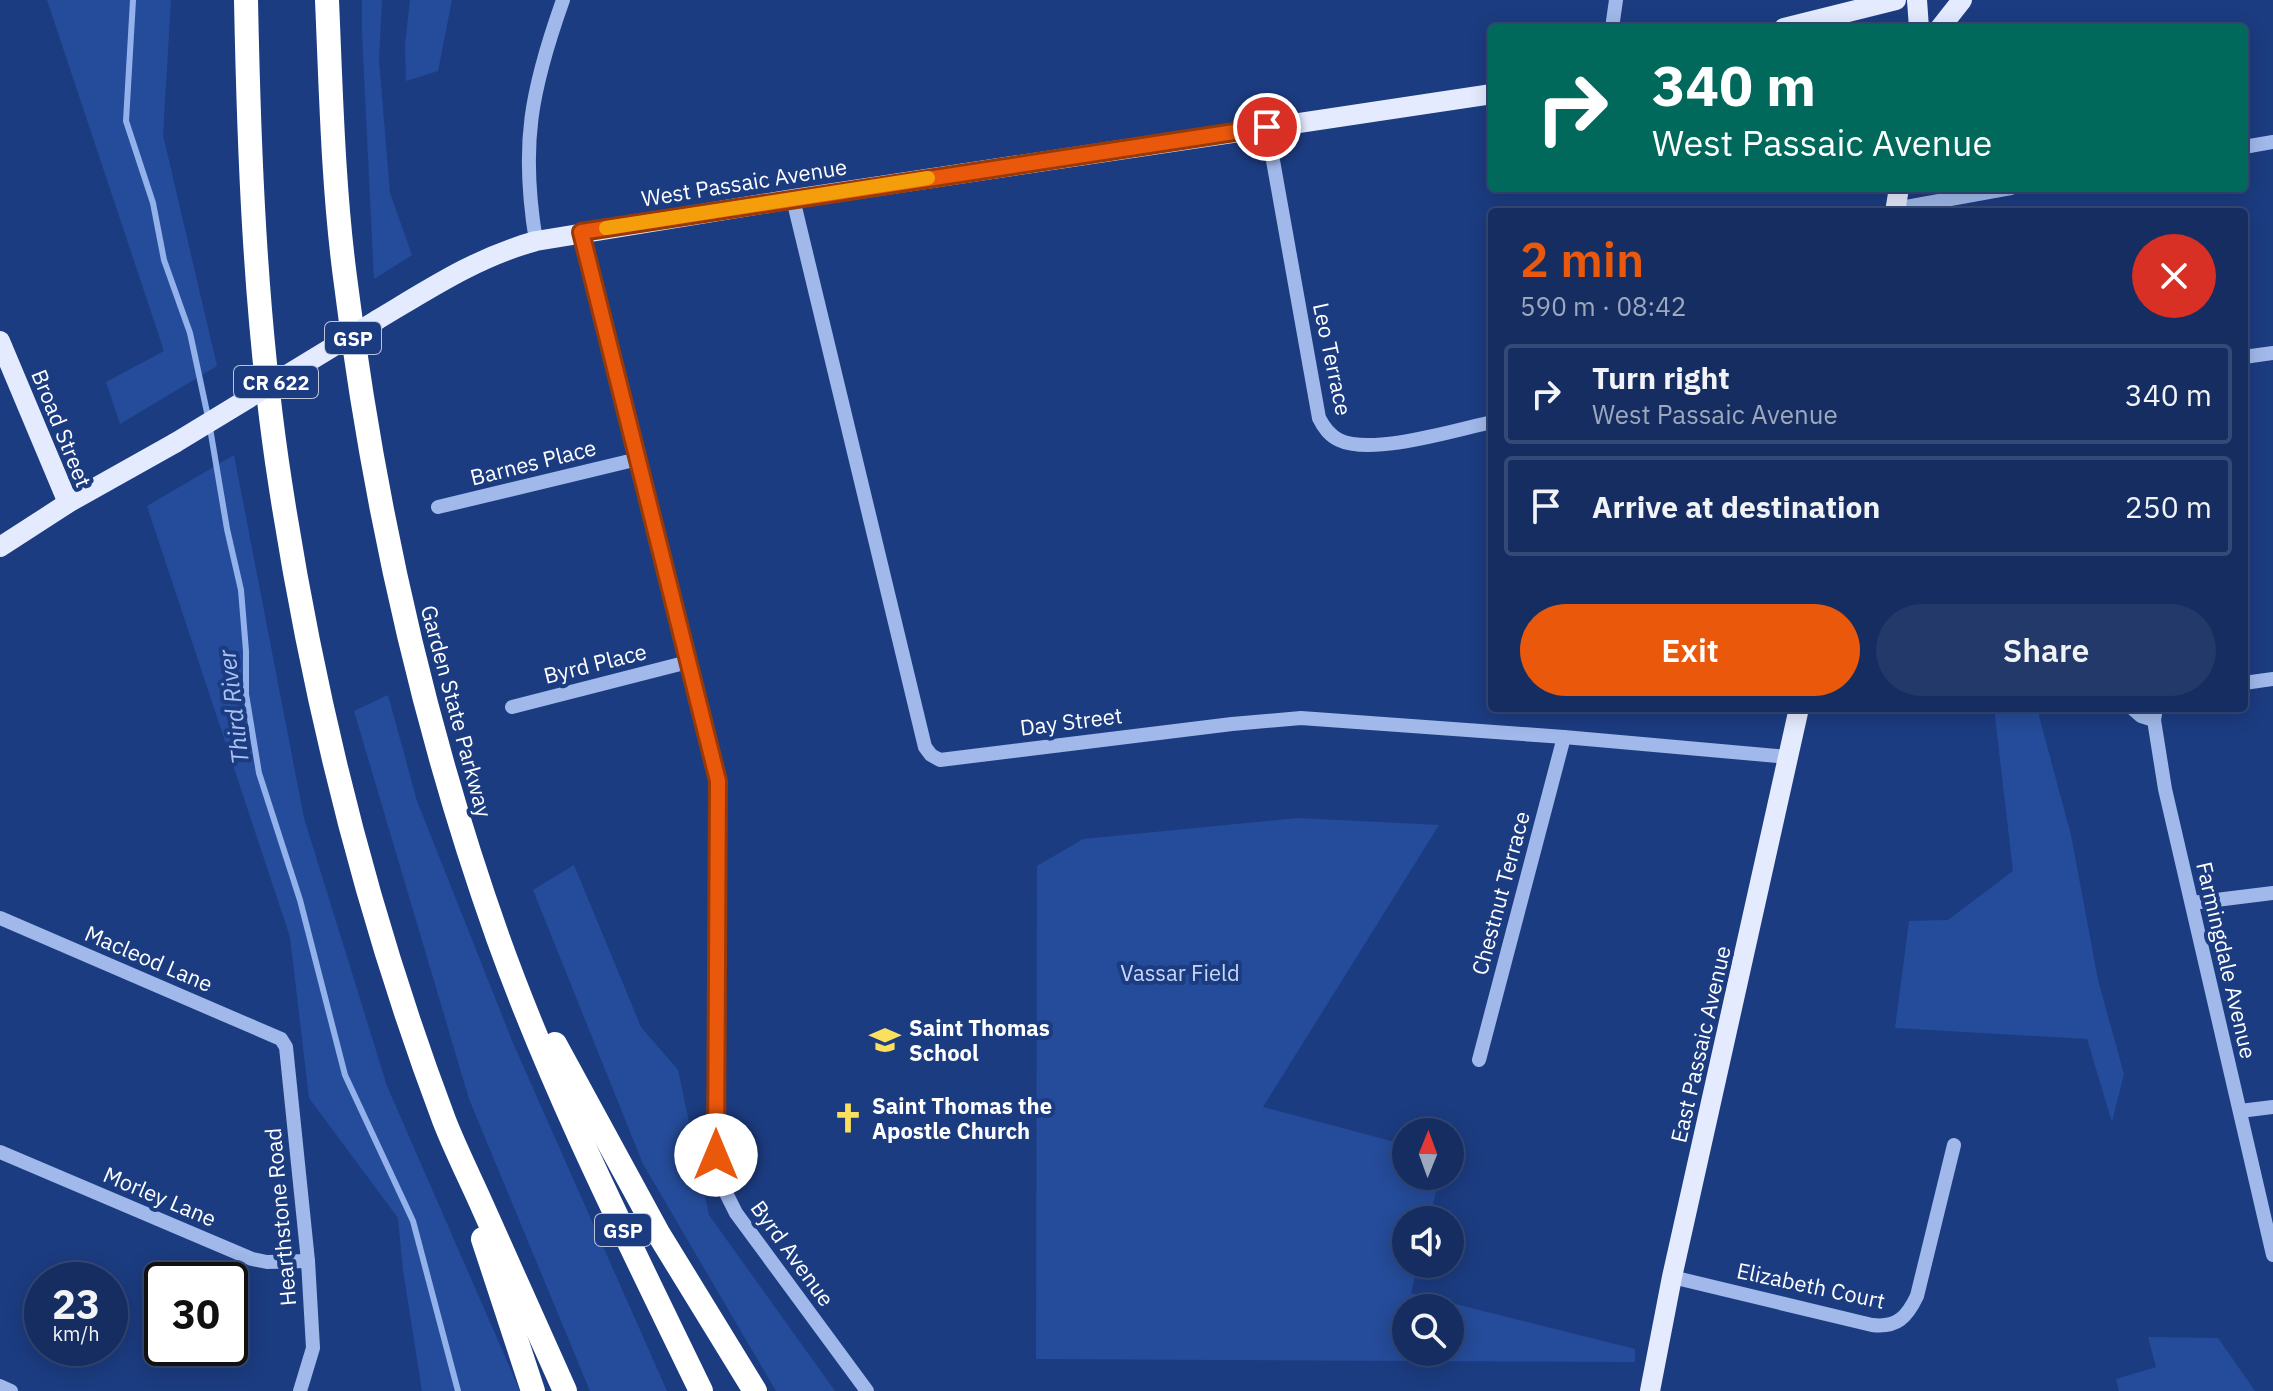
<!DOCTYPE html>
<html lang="en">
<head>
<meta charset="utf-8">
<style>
	:root { --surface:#152d61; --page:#22396a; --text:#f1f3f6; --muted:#9da8bd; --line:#344976; --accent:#ea580c }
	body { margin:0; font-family:"IBM Plex Sans",sans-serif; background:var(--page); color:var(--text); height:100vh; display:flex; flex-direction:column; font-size:30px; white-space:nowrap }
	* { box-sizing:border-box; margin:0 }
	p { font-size:26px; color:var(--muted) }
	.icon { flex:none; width:44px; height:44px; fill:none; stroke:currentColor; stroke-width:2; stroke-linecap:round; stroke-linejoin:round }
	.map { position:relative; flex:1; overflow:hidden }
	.sheet { position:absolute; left:1488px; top:208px; width:760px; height:504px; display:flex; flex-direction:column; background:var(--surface); border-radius:8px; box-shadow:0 4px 20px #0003,0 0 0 2px var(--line) }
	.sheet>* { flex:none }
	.top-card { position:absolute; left:1488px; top:24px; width:760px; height:168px; border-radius:8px; box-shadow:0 4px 20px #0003,0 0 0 2px var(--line); background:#00695c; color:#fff; overflow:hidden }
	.needle { width:52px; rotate:1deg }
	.fabs { position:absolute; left:1392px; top:1118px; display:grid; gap:16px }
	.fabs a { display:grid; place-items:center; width:72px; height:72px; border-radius:50%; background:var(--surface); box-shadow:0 4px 20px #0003,0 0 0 2px var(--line); font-size:40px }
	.speed { position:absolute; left:24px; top:1262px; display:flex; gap:16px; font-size:40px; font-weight:700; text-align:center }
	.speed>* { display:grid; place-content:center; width:104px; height:104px; border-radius:50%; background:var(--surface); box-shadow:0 4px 20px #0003,0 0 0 2px var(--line); line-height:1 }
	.speed small { font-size:20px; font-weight:400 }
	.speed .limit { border:4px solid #111; border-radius:12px; background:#fff; color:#111 }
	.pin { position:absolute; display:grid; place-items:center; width:68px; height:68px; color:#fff; margin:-34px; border:4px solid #fff; border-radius:50%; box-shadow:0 2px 8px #0007 }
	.me { position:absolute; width:88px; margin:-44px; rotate:0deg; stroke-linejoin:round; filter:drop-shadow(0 0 6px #0008) }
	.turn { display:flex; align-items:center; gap:28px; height:168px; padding:0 32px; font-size:36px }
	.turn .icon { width:104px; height:104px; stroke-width:2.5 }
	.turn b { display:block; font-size:56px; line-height:68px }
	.round { display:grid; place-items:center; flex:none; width:84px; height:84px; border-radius:42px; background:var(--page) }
	.head { display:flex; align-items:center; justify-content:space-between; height:136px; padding:0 32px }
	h1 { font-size:48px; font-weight:600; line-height:60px; color:var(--accent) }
	.cta { display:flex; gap:16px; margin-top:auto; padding:16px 32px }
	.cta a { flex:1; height:92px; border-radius:48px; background:var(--accent); color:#fff; font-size:32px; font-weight:600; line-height:92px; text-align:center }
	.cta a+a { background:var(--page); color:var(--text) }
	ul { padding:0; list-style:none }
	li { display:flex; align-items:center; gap:24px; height:100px; margin:0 16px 12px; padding:0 16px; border:4px solid var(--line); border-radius:8px }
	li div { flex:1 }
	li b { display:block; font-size:30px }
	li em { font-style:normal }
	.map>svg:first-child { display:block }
	.green { fill:#254c9a; fill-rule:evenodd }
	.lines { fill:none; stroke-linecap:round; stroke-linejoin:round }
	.stream { stroke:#93b2ec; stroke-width:6 }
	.minor { stroke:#a0b9ea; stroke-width:14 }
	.major { stroke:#e4ebfe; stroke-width:20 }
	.highway { stroke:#fff; stroke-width:24 }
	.major-bridge { stroke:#e4ebfe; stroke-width:20 }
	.route-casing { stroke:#983908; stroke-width:20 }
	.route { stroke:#ea580c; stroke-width:14 }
	.slow { stroke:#f59e0b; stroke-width:14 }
	.labels { text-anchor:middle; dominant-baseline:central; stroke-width:8; stroke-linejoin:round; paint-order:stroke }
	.shield { fill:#1c3c81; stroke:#bbc4d9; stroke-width:2 }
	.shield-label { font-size:20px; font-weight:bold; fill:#fff }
	.street-label { font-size:22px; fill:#fff; stroke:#1c3c81 }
	.park-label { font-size:22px; fill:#c5d6f7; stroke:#1c3c81 }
	.poi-label { font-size:22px; font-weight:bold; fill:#fff; stroke:#1c3c81; text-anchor:start }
	.water-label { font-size:24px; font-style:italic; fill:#acc3f2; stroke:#1c3c81 }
</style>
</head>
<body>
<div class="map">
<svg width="2273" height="1391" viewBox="0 0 2273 1391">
	<rect width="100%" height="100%" fill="#1c3c81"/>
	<g class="green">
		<polygon points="47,0 171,0 163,135 217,366 120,424 106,382 164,351"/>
		<polygon points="362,0 382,0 379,60 390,193 412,255 374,279 362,34"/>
		<polygon points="410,0 452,0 438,71 406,81 405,45"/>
		<polygon points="234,455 304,818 387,1086 520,1391 422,1391 403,1270 398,1218 309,1098 290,937 147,506"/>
		<polygon points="388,695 417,801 513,1043 667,1391 590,1391 469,1099 354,711"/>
		<polygon points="1994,708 2040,708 2039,716 2071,835 2098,980 2124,1074 2112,1122 2087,1039 1895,1028 1909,921 1948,920 2013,871"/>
		<path d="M1298,818l141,7 -176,282 143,38v31h34l-11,44h-23v44h12l-7,29 224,56v13l-599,-3 1,-493 46,-27zM1406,1308h44v44h-44z"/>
		<polygon points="574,865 641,1027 678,1070 709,1215 835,1391 776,1391 643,1164 533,890"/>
		<polygon points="2148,1337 2218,1338 2255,1391 2119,1391 2116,1379 2156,1367"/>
	</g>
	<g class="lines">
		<g class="stream">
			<polyline points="133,0 126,121 153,203 164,260 190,333 208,417"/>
			<polyline points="210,428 227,529 241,590 246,651 246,694 259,773 300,900 345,1075 413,1221 458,1391"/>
		</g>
		<g class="minor">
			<polyline points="1612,28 1616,0"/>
			<path d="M1267,127l52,291c5,10 10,17 20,22 33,16 116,-10 153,-18"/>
			<polyline points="2244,147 2273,142"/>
			<polyline points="793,199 925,747 931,755 940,760 1232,724 1301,718 1564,737 1789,757"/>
			<polyline points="1895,209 2011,188"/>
			<polyline points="581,232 718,781 716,1155 721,1183 736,1213 867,1391"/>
			<path d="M536,241c-16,-96 -5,-151 27,-241"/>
			<polyline points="2244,357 2273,353"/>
			<polyline points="438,507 638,459"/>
			<polyline points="2244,683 2273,679"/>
			<polyline points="512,707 688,662"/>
			<polyline points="2132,708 2141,716 2154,720"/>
			<polyline points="2156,708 2154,720 2165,789 2273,1255"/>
			<polyline points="2192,903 2273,893"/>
			<polyline points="0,918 281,1039 286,1047 308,1261 313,1348 300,1391"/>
			<polyline points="1479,1060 1564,737"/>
			<polyline points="2240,1111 2273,1107"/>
			<polyline points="0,1152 252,1259 267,1262 308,1261"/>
			<path d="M1672,1277l200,48c25,3 35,-8 45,-29l37,-151"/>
			<polyline points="0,1386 11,1391"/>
		</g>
		<g class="major">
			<polyline points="1917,0 1919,28"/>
			<polyline points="1784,28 1896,0"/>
			<polyline points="1940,28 1962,0"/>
			<polyline points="1895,212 1899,188"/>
			<path d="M377,320c52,-31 100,-63 159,-79l257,-42 699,-105"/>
			<polyline points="0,341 68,503"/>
			<polyline points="0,547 68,503 175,443"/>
			<polyline points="1650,1391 1672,1277 1799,708"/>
		</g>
		<g class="highway">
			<path d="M246,0c3,154 9,309 31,462 33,224 87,446 167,658 12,31 28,62 41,92 27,60 53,119 80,179"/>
			<path d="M327,0c4,92 6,185 18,277 28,225 77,447 153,661 56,156 131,304 203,453"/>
			<polyline points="555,1044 658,1233 755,1391"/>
			<polyline points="483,1239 533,1391"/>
		</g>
		<polyline class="major-bridge" points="175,443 377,320"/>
	</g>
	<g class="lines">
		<g class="route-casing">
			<polyline id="route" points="716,1155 718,781 581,232 1267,127"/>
		</g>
		<use href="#route" class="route"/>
		<polyline class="slow" points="606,228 928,178"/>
	</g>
	<defs>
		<g id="school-bare" transform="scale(2.4)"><path d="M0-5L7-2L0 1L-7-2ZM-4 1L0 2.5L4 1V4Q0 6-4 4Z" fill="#fbe05e" stroke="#1c3c81" stroke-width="2.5" paint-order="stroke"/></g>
		<g id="church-bare" transform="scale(2.4)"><path d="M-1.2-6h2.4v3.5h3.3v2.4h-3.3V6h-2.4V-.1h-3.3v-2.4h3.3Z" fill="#fbe05e" stroke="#1c3c81" stroke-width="2.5" paint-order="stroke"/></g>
	</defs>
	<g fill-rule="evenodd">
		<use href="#school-bare" x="885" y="1040"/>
		<use href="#church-bare" x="848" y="1118"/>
	</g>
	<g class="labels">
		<g class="shield">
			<rect x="325" y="322" width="56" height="32" rx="6"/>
			<rect x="234" y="366" width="84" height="32" rx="6"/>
			<rect x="595" y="1214" width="56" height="32" rx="6"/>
		</g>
		<g class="shield-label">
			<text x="353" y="338">GSP</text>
			<text x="276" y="382">CR 622</text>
			<text x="623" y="1230">GSP</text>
		</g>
		<g class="street-label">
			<text transform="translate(744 182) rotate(-9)">West Passaic Avenue</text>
			<text transform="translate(1333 359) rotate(78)">Leo Terrace</text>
			<text transform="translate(62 428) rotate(68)">Broad Street</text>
			<text transform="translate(533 462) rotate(-14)">Barnes Place</text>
			<text transform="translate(595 663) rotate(-14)">Byrd Place</text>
			<text transform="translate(457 711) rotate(75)">Garden State Parkway</text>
			<text transform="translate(1071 721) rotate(-7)">Day Street</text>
			<text transform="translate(1500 893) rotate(-75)">Chestnut Terrace</text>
			<text transform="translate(149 958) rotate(23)">Macleod Lane</text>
			<text transform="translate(2227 960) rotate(77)">Farmingdale Avenue</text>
			<text transform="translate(1700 1044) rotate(-77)">East Passaic Avenue</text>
			<text transform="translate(160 1196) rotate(23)">Morley Lane</text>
			<text transform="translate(280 1217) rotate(-95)">Hearthstone Road</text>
			<text transform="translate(793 1253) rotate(54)">Byrd Avenue</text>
			<text transform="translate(1811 1285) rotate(12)">Elizabeth Court</text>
		</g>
		<g class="park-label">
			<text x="1180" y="972">Vassar Field</text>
		</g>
		<g class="poi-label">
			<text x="909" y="1027">Saint Thomas<tspan x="909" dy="25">School</tspan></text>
			<text x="872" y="1105">Saint Thomas the<tspan x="872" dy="25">Apostle Church</tspan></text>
		</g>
		<g class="water-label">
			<text transform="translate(233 707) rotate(-97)">Third River</text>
		</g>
	</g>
</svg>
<div class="fabs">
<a><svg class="needle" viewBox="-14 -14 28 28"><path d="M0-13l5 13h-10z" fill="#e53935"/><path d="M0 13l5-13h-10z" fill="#9da8bd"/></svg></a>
<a><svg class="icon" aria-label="sound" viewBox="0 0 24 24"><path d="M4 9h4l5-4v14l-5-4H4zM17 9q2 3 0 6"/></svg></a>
<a><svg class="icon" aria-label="search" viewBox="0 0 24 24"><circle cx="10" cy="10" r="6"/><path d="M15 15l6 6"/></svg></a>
</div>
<div class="speed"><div>23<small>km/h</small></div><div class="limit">30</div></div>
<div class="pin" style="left:1267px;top:127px;background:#d93025"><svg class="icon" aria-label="arrive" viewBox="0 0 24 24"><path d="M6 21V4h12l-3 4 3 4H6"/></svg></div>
<svg class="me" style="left:716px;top:1155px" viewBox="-20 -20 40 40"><circle r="19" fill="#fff"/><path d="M0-13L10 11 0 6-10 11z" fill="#ea580c"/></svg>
<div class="top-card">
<div class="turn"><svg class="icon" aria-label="right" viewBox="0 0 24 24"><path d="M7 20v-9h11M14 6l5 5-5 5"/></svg><div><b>340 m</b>West Passaic Avenue</div></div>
</div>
<section class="sheet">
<div class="head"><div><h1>2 min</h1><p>590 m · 08:42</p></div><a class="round" style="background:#d93025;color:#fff"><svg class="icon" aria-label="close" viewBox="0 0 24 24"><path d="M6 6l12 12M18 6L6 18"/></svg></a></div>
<ul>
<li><svg class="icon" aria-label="right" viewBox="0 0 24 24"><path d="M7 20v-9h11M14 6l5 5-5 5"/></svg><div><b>Turn right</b><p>West Passaic Avenue</p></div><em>340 m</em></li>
<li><svg class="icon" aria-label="arrive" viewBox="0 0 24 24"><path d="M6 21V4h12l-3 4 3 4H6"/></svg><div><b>Arrive at destination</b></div><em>250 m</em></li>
</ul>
<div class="cta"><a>Exit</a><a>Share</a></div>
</section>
</div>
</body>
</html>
